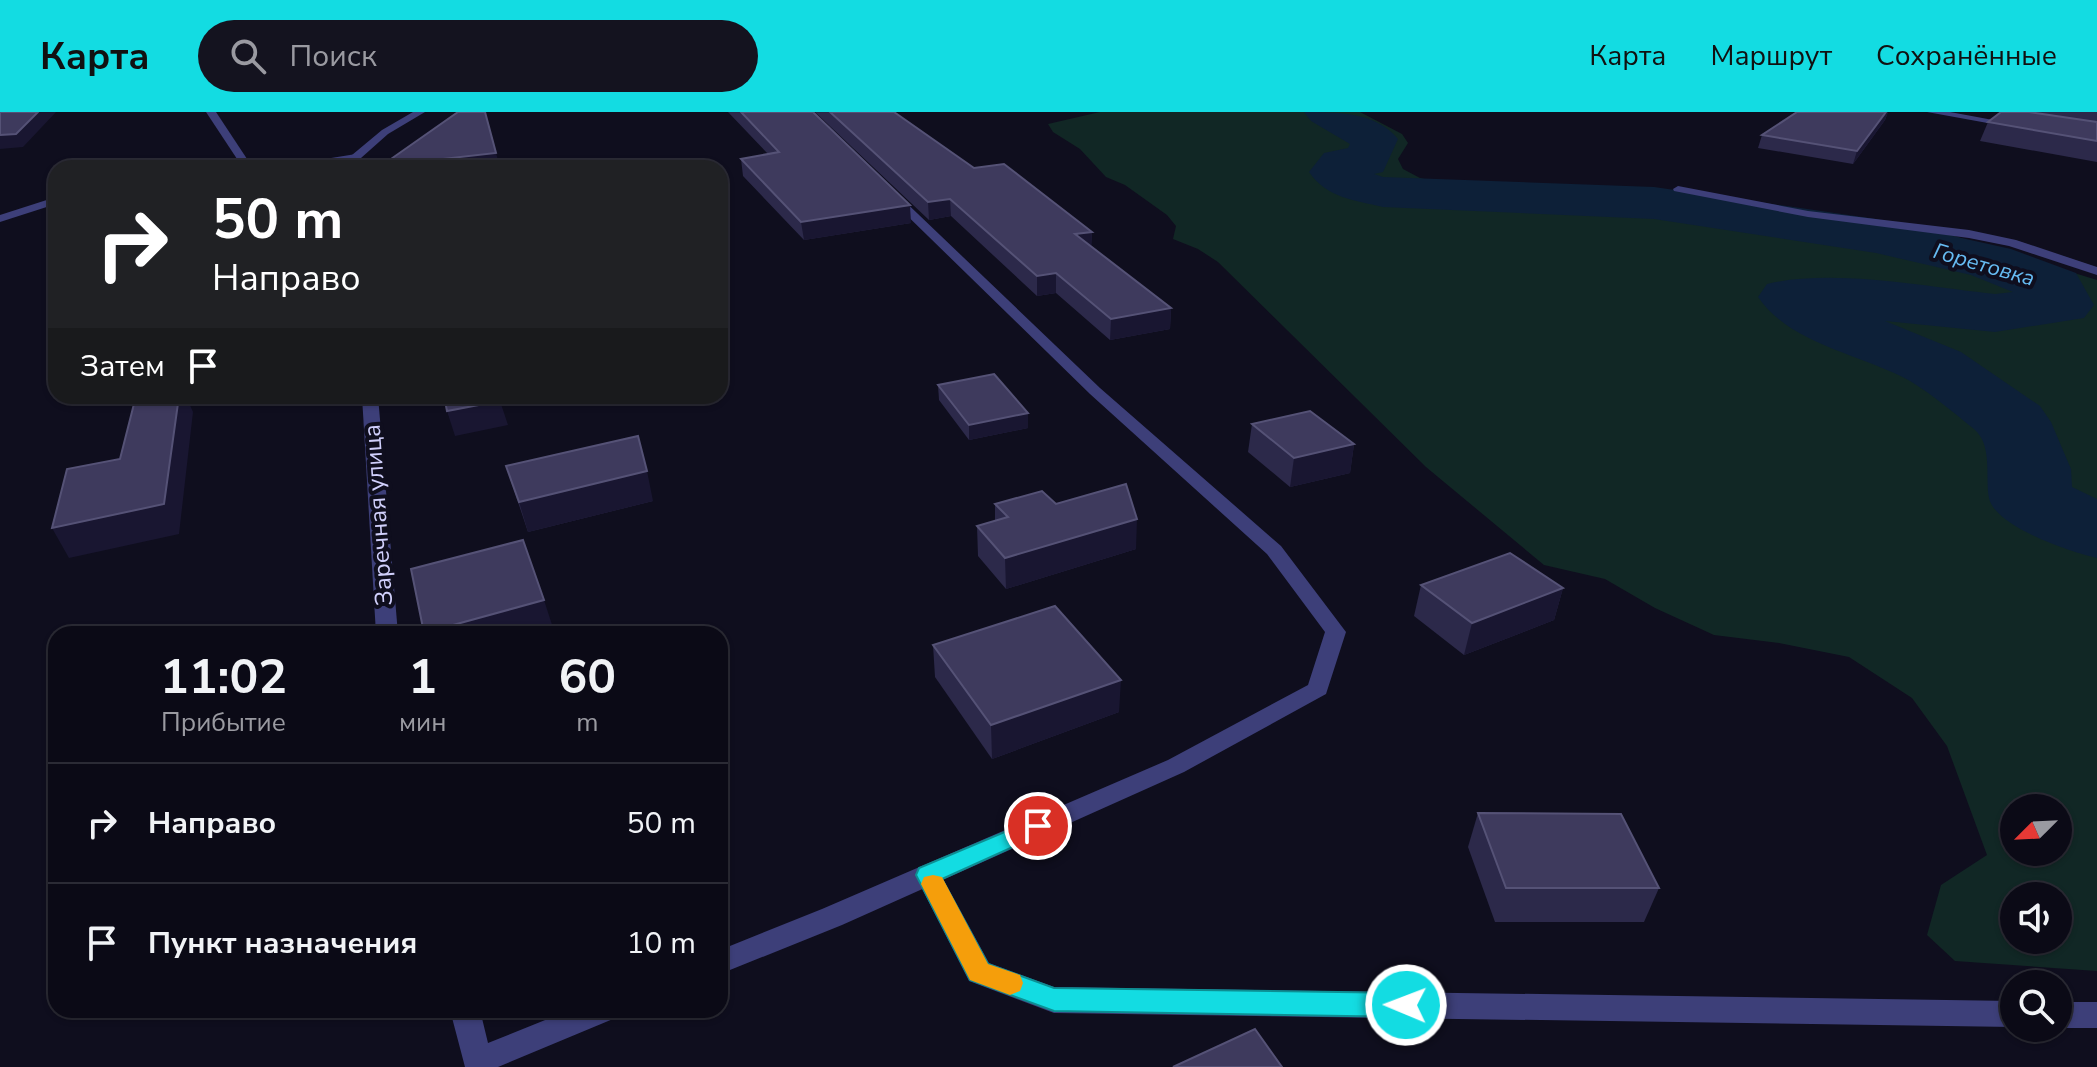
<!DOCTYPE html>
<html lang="ru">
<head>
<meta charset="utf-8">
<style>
	:root { --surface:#0b0a16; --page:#14131f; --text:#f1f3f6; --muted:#9a9aa1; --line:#2b2b35; --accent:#13dce2 }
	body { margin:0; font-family:"Nunito Sans",sans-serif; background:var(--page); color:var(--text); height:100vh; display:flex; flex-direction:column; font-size:30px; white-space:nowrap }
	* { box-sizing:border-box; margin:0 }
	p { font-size:26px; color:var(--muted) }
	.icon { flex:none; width:44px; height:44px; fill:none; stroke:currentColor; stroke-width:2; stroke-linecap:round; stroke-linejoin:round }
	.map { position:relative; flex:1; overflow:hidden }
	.sheet { position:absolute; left:48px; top:514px; width:680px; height:392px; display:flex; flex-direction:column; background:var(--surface); border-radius:24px; box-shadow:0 2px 6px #0004,0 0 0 2px var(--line) }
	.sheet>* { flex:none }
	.guide { position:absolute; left:48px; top:48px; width:680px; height:244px; border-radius:24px; box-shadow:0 2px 6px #0004,0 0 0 2px var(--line); background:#202124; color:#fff; overflow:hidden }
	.needle { width:52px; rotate:246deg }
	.buttons { position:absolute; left:2000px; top:682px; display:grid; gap:16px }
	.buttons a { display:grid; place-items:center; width:72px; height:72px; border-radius:50%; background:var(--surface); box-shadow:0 2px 6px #0004,0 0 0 2px var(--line); font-size:40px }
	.pin { position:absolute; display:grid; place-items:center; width:68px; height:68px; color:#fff; margin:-34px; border:4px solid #fff; border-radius:50%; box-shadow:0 2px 8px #0007 }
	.me { position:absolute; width:88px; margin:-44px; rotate:271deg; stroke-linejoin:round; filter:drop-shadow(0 0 6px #0008) }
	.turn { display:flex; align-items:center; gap:28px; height:168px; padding:0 32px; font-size:36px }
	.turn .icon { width:104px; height:104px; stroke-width:2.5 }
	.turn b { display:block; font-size:56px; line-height:68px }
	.then { display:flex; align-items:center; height:76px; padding:0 32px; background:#0003; gap:16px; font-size:30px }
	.eta { display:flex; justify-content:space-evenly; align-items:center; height:136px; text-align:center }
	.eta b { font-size:48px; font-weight:700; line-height:56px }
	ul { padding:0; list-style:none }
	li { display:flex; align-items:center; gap:24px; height:120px; padding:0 32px; border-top:2px solid var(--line) }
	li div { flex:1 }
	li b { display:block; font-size:30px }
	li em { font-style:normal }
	header { display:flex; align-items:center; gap:48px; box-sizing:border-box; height:112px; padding:0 40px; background:var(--accent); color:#111 }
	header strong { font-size:38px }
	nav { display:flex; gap:44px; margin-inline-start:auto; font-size:28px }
	.search { width:560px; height:72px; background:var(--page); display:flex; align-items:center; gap:20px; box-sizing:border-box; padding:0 28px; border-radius:44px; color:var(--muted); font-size:30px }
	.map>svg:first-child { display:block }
	.green { fill:#112725; fill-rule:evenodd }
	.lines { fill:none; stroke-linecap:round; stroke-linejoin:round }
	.river { fill:#0d2038; fill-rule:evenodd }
	.service { fill:#3d3f79; fill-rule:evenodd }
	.minor { fill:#3d3f79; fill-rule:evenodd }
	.tertiary { fill:#3d3f79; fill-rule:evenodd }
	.wall { fill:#2c294a }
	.shaded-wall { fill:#191631 }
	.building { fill:#3e3a5d; stroke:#555276; stroke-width:2 }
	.route { fill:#13dce2; stroke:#0c8f93; stroke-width:2 }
	.slow { fill:#f59e0b }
	.labels { text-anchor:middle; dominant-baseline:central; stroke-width:8; stroke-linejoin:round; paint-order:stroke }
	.far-water-label { font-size:22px; font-style:italic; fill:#66bbf2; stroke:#0f0e1e }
	.street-label { font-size:24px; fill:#d0cffb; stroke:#0f0e1e }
</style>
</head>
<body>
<header>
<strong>Карта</strong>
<div class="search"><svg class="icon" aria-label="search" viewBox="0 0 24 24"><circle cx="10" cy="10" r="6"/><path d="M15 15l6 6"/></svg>Поиск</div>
<nav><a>Карта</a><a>Маршрут</a><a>Сохранённые</a></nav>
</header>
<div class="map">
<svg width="2097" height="955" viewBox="0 0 2097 955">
	<rect width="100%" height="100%" fill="#0f0e1e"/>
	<path class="green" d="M1100,0h260l42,22 6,9 -10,16 5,10 17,9 31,7 182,6 80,8 111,23 114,9 159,49v691l-142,-10 -28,-26 14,-50 46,-30 -40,-109 -35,-48 -63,-41 -70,-14 -65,-8 -59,-27 -50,-29 -61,-14 -118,-98 -208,-205 -20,-13 -25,-10 3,-13 -9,-11 -42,-30 -19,-8 -26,-28 -27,-17 -5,-8zM2014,696h44v44h-44zM2014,784h44v44h-44z"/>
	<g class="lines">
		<path class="river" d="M1304,0c34,0 72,0 94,27l-15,33 -9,2 9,3 271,10 222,32 135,30 65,24 18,32 -10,13 -89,14 -110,-11 76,31 79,54 11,16 20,47 1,18 25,12v59c-26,-6 -102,-31 -108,-60 -4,-21 4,-53 -15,-69 -20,-16 -42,-35 -64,-48 -49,-27 -119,-36 -152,-84l9,-13c64,-16 161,3 228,10l18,-2 -42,-17 -95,-22 -222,-34 -271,-12c-29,-7 -56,-9 -74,-35l15,-19 24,-5 2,-4 -39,-23z"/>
		<g class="service">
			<polygon points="206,0 216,0 253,56 243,56"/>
			<polygon points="356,42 361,45 360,47 297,56 269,56"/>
			<polygon points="1678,74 1808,99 1969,118 2016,128 2097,155 2097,163 2009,134 1969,126 1808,105 1674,79 1673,77"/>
			<polygon points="56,85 56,92 0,110 0,103"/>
			<polygon points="928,753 937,756 989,851 1054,875 2014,889 2014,915 1054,901 969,869 915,763 919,756"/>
			<rect x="2058" y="890" width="39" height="26"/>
		</g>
		<g class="minor">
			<polygon points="413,0 425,0 388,22 361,46 362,56 352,56 352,43 382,18"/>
			<polygon points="887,80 895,80 1100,276 1281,434 1346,520 1326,582 1184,660 842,813 720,862 720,838 822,797 1168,648 1308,573 1325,520 1267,442 1090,282 887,84"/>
			<polygon points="362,284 378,284 398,522 376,522"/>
			<polygon points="450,898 480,898 488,931 570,898 618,898 613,907 498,955 465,955"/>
		</g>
		<polygon class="tertiary" points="1927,0 1950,0 2020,13 2015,16"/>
	</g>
	<g class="wall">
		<polygon points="728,0 813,0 911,111 804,128 743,64 741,47 768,42"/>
		<polygon points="815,0 894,0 974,56 1092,120 1091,135 1171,196 1170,217 1110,228 1056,181 1037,184 951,104 929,108"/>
		<polygon points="1797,0 1888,0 1885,8 1853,52 1758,36 1762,23"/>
		<polygon points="2001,0 2097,0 2097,50 1980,29 1988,10"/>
		<polygon points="938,273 1028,316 969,328 939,288"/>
		<polygon points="1252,312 1354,332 1350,361 1290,375 1248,340"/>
		<polygon points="506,354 653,389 528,420"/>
		<polygon points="995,392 1056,392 1136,437 1006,477 978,444 977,414 995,409"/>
		<polygon points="1421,473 1563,476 1554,508 1464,543 1414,504"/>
		<polygon points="933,533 1119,600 992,647 935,565"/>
		<polygon points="1478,701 1659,776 1644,810 1495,810 1468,735"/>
		<polygon points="56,773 56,795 48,784"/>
	</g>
	<g class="shaded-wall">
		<polygon points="38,0 56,0 23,35 0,37 0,23"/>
		<polygon points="485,0 500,56 382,56 381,54"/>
		<polygon points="1886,0 1888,0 1885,8 1853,52 1857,39"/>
		<polygon points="950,87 951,104 929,108 928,90"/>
		<polygon points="910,93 911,111 804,128 801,110"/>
		<polygon points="1092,120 1091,138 1075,122"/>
		<polygon points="1056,161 1056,181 1037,184 1037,164"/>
		<polygon points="1171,196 1170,217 1110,228 1111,207"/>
		<polygon points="179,284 186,284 193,300 179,422 69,446 52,416 164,392"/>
		<polygon points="500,289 508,313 455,324 447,299"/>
		<polygon points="1028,301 1028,316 969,328 969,313"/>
		<polygon points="1354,332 1350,361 1290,375 1294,346"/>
		<polygon points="647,359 653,389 528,420 519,390"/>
		<polygon points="1137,407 1136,437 1006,477 1005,446"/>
		<polygon points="1563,476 1554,508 1464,543 1472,511"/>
		<polygon points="544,488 555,522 425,522 424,521"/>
		<polygon points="1121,568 1119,600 992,647 991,613"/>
	</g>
	<g class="building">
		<polygon points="0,0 38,0 16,22 0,23"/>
		<polygon points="458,0 485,0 496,41 381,54"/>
		<polygon points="741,0 813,0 910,93 801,110 741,47 779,40"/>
		<polygon points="830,0 894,0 974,56 1004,52 1092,120 1075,122 1171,196 1111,207 1056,161 1037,164 950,87 928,90"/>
		<polygon points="1797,0 1886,0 1857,39 1762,23"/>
		<polygon points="2001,0 2029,0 2097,10 2097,29 1988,10"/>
		<polygon points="994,262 1028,301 969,313 938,273"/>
		<polygon points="136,284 179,284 164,392 52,416 67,357 120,347"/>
		<polygon points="444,284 499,284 500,289 447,299"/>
		<polygon points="1310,299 1354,332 1294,346 1252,312"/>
		<polygon points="638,324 647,359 519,390 506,354"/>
		<polygon points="1126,372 1137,407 1005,446 977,414 1008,405 995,392 1042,379 1056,392"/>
		<polygon points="523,428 544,488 424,521 411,457"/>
		<polygon points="1510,441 1563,476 1472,511 1421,473"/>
		<polygon points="1055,494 1121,568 991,613 933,533"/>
		<polygon points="1478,701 1621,702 1659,776 1506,776"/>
		<polygon points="56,773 56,784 48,784"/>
		<polygon points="1255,917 1282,955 1173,955"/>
	</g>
	<polygon class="route" points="1038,706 1046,708 1050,714 1046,720 942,767 988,852 1054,876 1406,881 1416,885 1420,893 1416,901 1406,905 1054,899 970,868 916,763 919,756"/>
	<polygon class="slow" points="933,763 942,765 988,852 1020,863 1023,871 1020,879 1010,883 970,868 921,772 924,765"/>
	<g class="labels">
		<g class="far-water-label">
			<text transform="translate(1984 153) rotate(16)">Горетовка</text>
		</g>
		<g class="street-label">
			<text transform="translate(378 403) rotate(-94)">Заречная улица</text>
		</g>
	</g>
</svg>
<div class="buttons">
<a><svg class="needle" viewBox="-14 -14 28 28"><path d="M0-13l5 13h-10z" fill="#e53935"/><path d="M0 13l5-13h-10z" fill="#9a9aa1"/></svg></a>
<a><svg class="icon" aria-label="sound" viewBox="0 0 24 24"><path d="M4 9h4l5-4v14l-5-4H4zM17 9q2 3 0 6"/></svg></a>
<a><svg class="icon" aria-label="search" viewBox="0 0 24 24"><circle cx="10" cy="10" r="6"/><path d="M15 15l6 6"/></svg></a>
</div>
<div class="pin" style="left:1038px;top:714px;background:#d93025"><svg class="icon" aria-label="arrive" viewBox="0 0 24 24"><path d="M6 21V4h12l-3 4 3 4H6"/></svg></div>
<svg class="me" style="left:1406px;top:893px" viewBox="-20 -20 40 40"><circle r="17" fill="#13dce2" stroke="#fff" stroke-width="3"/><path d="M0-11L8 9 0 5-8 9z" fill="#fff"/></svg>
<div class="guide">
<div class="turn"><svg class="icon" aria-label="right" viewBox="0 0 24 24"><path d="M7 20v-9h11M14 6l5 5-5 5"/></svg><div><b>50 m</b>Направо</div></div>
<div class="then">Затем<svg class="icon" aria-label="arrive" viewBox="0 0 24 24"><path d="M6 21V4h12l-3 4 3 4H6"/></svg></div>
</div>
<section class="sheet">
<div class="eta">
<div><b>11:02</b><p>Прибытие</p></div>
<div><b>1</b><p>мин</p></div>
<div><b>60</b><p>m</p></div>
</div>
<ul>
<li><svg class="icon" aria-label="right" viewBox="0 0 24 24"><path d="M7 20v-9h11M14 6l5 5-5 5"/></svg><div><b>Направо</b></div><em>50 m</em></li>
<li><svg class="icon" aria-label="arrive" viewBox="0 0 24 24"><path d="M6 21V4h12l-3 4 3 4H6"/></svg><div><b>Пункт назначения</b></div><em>10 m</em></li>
</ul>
</section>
</div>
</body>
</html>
